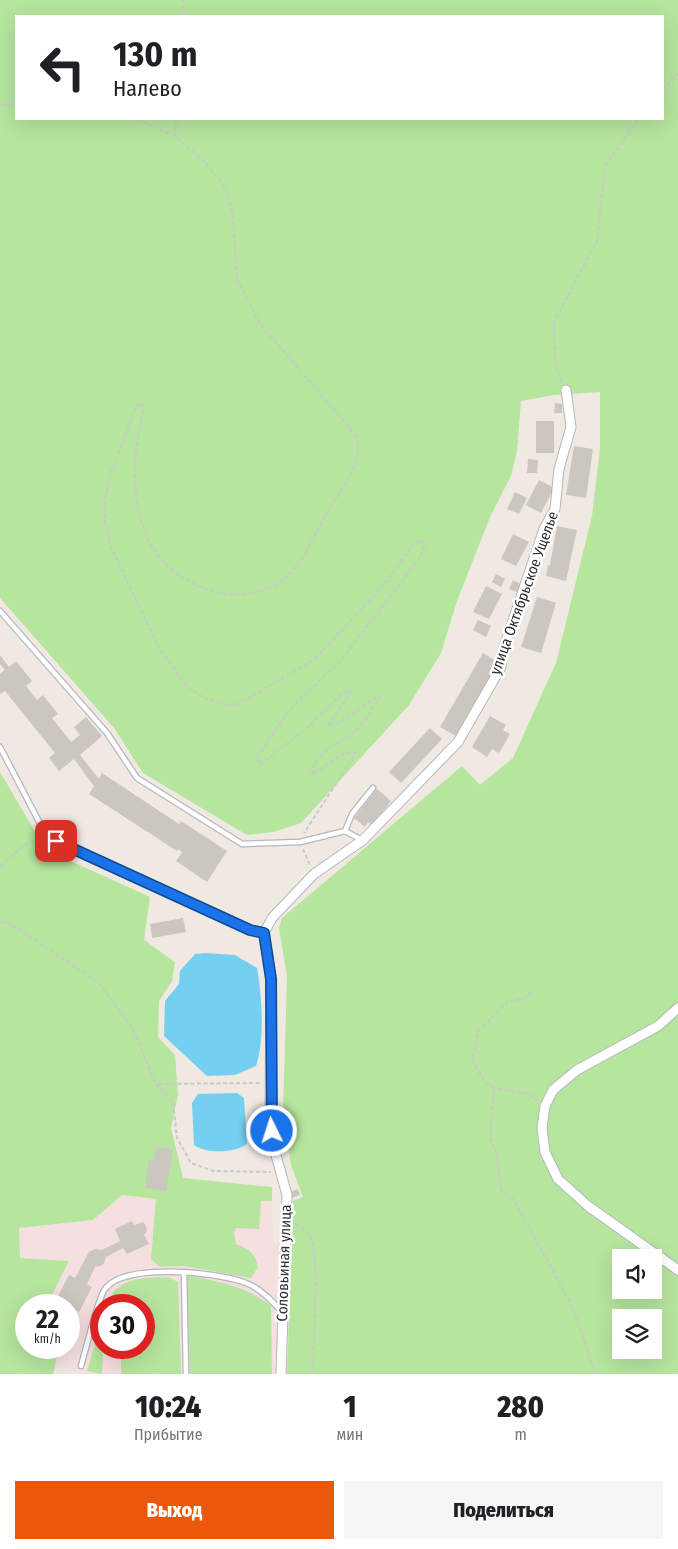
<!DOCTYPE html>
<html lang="ru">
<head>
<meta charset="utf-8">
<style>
	:root { --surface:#fff; --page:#f6f6f6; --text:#202124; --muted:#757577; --accent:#ea580c }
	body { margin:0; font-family:"Fira Sans Condensed",sans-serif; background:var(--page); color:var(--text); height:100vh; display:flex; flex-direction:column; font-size:19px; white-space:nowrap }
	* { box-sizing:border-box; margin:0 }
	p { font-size:16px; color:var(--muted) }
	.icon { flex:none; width:28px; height:28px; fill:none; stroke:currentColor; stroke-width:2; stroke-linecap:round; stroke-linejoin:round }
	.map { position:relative; height:1374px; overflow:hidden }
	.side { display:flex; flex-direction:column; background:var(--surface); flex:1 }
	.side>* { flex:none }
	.banner { position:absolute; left:15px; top:15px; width:649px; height:105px; border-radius:0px; box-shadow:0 5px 20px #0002; background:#fff; color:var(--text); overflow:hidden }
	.tools { position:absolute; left:612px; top:1249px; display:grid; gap:10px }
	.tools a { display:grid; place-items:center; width:50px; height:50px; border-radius:0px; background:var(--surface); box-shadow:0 5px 20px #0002; font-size:25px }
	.speed { position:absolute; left:15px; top:1294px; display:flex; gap:10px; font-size:25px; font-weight:700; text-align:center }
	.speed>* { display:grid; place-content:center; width:65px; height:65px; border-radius:50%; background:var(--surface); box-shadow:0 5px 20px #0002; line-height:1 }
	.speed small { font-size:12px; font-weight:400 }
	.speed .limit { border:8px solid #d22; background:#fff; color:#111 }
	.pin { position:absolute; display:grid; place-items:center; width:42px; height:42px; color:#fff; margin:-21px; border-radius:10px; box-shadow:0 2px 8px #0006 }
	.me { position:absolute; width:55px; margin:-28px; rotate:356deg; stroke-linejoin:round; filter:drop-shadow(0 0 4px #0008) }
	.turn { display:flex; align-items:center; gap:18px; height:105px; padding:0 15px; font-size:22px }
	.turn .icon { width:65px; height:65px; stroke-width:2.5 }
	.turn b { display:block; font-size:35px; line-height:42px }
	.eta { display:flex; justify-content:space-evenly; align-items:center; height:85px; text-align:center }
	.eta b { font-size:30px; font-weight:800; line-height:35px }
	.primary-button { display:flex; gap:10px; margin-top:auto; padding:10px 15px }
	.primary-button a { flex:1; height:58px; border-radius:0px; background:var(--accent); color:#fff; font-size:20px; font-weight:800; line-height:58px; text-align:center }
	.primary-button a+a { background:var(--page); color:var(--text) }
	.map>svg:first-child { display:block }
	.medical { fill:#f5dfe0; fill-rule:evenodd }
	.green { fill:#b6e59e; fill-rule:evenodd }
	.water { fill:#75cff0 }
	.building { fill:#cbc7bf }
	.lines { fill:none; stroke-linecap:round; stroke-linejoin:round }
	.service-casing { stroke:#b4b7c1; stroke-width:7 }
	.minor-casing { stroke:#b4b7c1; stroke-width:11 }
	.path { stroke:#c9c9c9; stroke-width:2; stroke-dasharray:4 2.5; stroke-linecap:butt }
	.service { stroke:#fff; stroke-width:4.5 }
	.minor { stroke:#fff; stroke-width:9 }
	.route-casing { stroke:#114b97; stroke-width:12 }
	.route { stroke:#1a73e8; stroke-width:9 }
	.labels { text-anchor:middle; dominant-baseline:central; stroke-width:5; stroke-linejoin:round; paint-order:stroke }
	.street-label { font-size:15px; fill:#2e2e2e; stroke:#fff }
</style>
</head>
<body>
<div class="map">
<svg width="678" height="1374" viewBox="0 0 678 1374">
	<rect width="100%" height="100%" fill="#efe9e1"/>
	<path class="medical" d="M122,1195l58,7 92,-1 1,41 8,1 -6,131h-192l-28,-11 4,-15h10v-43h-22l21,-43 -48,-4 -1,-30 74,-8zM101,1305h43v43h-43z"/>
	<g class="green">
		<path d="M0,0h678v1374h-391l6,-173 10,-4 -12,-32 -8,-52 4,-137 -8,-48 3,-10 180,-152 18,19 33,-27 43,-95 36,-147 8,-68v-56l-46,3 -33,6 -4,50 -6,25 -21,41 -33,84 -16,52 -32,52 -108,118 -28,9 -26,3 -104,-62 -29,-45 -114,-130zM16,16h646v103h-646zM621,1258h33v32h-33zM621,1318h33v32h-33z"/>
		<path d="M0,772l37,63 25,22 88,40 -6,43 31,22 -3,19 -13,20 -1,36 17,18 3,40 -7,33 12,50 89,9v14h-11l-2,28 -23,-1 -2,6 2,10c13,5 19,9 22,23l-7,11 -67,-12 -24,1 -9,-8 5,-60 -34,-4 -29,25 -74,8 1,30 49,3 -22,44h-21v43h33l-6,26h-53z"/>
		<path d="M187,1275c32,7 57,10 84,31l1,68h-82z"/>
		<path d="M168,1277l10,5 3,92h-60v-21l-18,-1 -1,22 -15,-3 14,-47v24h43v-43h-37c8,-28 37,-27 61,-28z"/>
	</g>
	<g class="water">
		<path d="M205,953l30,2 22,13c5,27 8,72 -1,98l-21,9 -28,1 -43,-40 1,-35 14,-17 1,-13 15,-17z"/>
		<path d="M237,1093l7,5 3,46c-12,9 -41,10 -53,1l-2,-42 6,-9z"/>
	</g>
	<g class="building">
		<polygon points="555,403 562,404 562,413 554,413"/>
		<rect x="536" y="421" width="18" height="32"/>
		<polygon points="574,446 593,449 586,498 566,495"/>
		<polygon points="528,459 538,460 537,473 527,473"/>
		<polygon points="539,480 554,488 541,513 526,505"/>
		<polygon points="515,492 527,498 519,514 507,509"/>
		<polygon points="557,526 577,530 566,581 546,576 548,565 550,565"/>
		<polygon points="513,534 529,542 516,566 501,559"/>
		<polygon points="496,574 505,579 501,587 492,582"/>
		<polygon points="513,580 521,584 517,592 509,589"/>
		<polygon points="486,586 502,594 489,619 473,612"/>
		<polygon points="537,597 556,603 541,653 521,647"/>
		<polygon points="478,620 491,626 486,637 473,630"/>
		<polygon points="483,653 499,663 456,736 440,727"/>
		<polygon points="0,655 9,667 16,661 32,681 26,686 37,700 43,695 58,714 52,718 71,742 80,735 74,727 86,717 102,736 80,755 99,779 102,773 179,824 181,821 227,851 207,882 176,861 182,852 178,849 177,851 89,794 94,786 74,759 59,771 49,758 55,753 5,691 0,694 0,674 5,670 0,664"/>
		<polygon points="490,716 506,725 503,730 510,734 499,753 492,749 487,757 472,747"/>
		<polygon points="430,728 442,739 401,783 389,772"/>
		<polygon points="377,789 391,801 372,825 368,822 365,827 354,818"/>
		<polygon points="183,918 186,932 152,938 150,924"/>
		<polygon points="156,1147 173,1149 166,1191 145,1188 149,1159 154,1160"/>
		<polygon points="298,1189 300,1195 292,1198 290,1192"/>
		<polygon points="132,1221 134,1225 143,1222 146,1226 147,1231 144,1235 149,1244 127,1254 123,1248 106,1257 103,1265 95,1267 87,1284 92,1287 79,1312 56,1300 69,1275 75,1278 89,1252 95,1249 102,1250 120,1241 115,1229"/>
	</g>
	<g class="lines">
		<g class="service-casing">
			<g id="service">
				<polyline points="0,611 107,733 137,778 242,844 300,842 345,831 352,814 373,788"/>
				<polyline points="0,747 46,835 66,847 250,930 264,933"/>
				<polyline points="345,831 362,840"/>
				<polyline points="184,1272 186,1374"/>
				<path d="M81,1366c5,-16 16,-66 24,-77 20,-27 113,-17 141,-6 14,5 26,18 36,29"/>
			</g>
		</g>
		<g class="minor-casing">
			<g id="minor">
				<polyline points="678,1008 658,1026 577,1070 553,1090 545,1106 542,1128 545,1152 558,1179 588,1206 678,1270"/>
				<polyline points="281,1374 287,1195 274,1148 270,1114 271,979 264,933 272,918 314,874 363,840 458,742 501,667 502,653 544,529 555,509 559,469 571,427 566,390"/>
			</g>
		</g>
		<g class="path">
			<polyline points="182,16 183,0"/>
			<polyline points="662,89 678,74"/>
			<polyline points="0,106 16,102"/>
			<path d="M136,119l39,17 28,24 22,27 8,28 4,65 23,44 89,103c2,4 7,9 8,13 7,19 -16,51 -26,66 -15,23 -25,55 -47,73 -19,15 -46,19 -68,13 -88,-24 -90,-112 -72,-185l-4,-4 -4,4 -24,63 -7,28v23l5,24 49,103 29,40 19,11 20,6 11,-1 77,-45 71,-77 29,-40 6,-2 4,4 -4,13 -80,103 -52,50 -32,47 3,8 47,-37 36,-35 7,-3 -1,6 -22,30c22,-3 33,-22 53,-30 -6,10 -12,21 -20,30 -15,17 -46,23 -48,49l33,-23 11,1 -52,80"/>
			<polyline points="175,136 176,119"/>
			<polyline points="562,381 555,364 554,322 597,241 605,166 639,119"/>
			<polyline points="303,849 310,865"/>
			<polyline points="0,866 25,845 41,837"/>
			<polyline points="0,922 9,923 98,982 133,1029 156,1084 173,1102 177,1138 191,1163 213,1171 271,1172"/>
			<polyline points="158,1084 260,1083"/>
			<polyline points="494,1088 485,1082 472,1060 478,1032 507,1002 525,998 533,990"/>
			<polyline points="538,1101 529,1094 494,1088 490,1139 496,1152 501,1190 514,1200 570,1302 596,1374"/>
			<polyline points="296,1224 309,1234 313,1242 316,1275 313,1374"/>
		</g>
		<use href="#service" class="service"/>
		<use href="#minor" class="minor"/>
	</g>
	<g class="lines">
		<g class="route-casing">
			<polyline id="route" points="56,841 250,930 264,933 271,979 272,1131"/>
		</g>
		<use href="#route" class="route"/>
	</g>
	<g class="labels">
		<g class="street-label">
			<text transform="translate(524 593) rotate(-70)">улица Октябрьское Ущелье</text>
			<text transform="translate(284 1263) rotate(-88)">Соловьиная улица</text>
		</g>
	</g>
</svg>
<div class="tools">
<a><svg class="icon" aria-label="sound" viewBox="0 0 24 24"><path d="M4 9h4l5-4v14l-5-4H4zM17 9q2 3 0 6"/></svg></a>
<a><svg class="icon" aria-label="layers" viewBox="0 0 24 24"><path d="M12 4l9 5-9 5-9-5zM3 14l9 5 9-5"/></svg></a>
</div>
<div class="speed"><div>22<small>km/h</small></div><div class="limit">30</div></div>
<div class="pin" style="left:56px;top:841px;background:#d93025"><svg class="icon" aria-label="arrive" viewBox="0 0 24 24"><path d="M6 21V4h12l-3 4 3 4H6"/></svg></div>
<svg class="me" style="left:272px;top:1131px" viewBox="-20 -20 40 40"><circle r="17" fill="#1a73e8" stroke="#fff" stroke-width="3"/><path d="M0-11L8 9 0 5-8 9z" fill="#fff"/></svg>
<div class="banner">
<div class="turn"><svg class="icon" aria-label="left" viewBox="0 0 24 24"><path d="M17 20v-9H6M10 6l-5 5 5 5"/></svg><div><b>130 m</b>Налево</div></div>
</div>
</div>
<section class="side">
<div class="eta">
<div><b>10:24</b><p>Прибытие</p></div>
<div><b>1</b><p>мин</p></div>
<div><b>280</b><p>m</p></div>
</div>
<div class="primary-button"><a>Выход</a><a>Поделиться</a></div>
</section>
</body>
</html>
